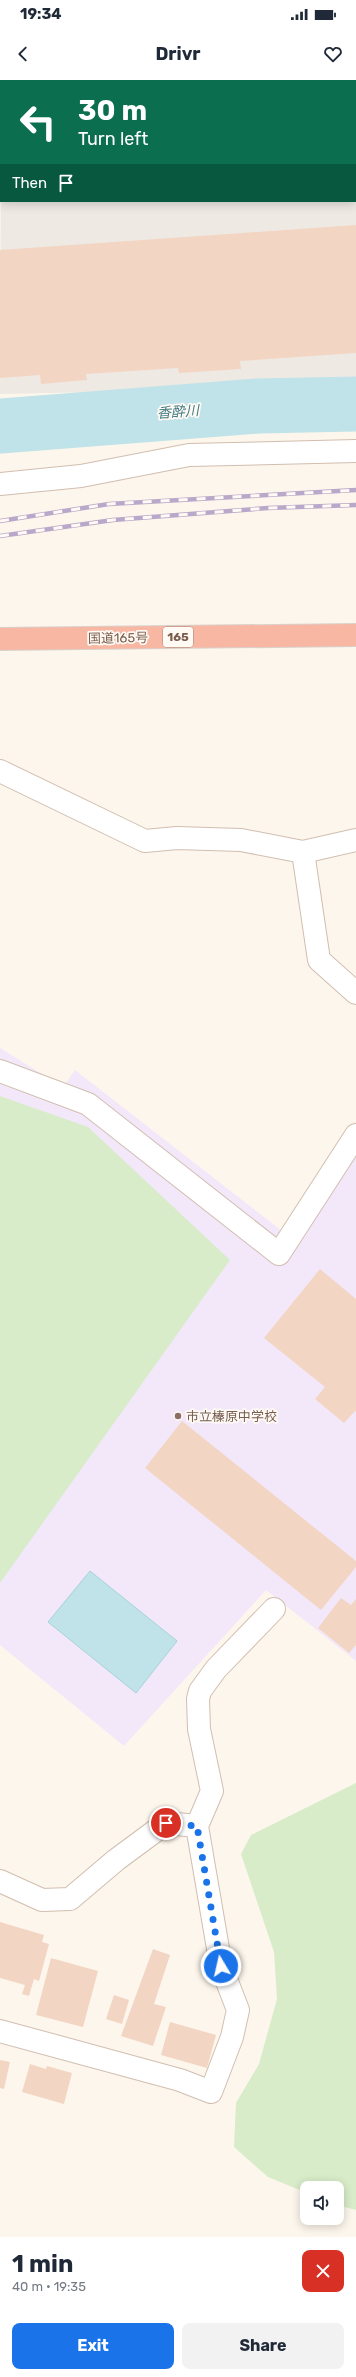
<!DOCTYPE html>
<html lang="en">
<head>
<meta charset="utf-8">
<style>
	:root { --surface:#fff; --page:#f2f2f3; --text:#1f2937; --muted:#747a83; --accent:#1a73e8 }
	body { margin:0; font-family:Rubik,"Noto Sans JP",sans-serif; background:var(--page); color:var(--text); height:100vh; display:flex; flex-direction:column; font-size:15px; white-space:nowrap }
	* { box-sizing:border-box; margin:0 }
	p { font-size:13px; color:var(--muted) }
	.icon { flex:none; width:22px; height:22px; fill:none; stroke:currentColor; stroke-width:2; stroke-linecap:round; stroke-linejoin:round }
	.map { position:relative; height:2157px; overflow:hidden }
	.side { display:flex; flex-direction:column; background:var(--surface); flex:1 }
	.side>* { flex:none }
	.guide { position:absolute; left:0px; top:0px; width:356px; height:122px; box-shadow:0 2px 10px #0003; background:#0b6e4f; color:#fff; overflow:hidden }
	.fabs { position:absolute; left:300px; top:2101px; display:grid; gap:8px }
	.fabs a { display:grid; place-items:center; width:44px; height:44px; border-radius:8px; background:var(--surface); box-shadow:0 2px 10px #0003; font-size:20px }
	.pin { position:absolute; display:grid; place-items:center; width:34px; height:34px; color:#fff; margin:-17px; border:2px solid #fff; border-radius:50%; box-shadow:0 1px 4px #0007 }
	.me { position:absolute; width:44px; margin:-22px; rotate:351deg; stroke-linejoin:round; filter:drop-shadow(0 0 3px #0008) }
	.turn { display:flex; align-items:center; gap:14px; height:84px; padding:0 12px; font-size:18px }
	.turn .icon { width:52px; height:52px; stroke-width:2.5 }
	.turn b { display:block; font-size:28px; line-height:34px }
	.then { display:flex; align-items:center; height:38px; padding:0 12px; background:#0003; gap:8px; font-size:15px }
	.round { display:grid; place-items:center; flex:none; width:42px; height:42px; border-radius:8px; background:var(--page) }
	.headline { display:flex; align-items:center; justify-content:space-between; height:68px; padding:0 12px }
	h1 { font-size:24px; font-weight:700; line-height:30px }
	.primary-button { display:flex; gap:8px; margin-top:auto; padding:8px 12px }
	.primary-button a { flex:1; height:46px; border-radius:8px; background:var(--accent); color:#fff; font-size:16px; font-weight:700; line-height:46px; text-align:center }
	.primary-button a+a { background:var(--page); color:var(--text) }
	.status { display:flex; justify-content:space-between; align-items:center; height:28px; padding:0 20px; background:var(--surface); direction:ltr }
	.status svg { height:11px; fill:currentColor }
	header { display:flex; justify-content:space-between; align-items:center; height:52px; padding:0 12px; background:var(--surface); font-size:18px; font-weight:700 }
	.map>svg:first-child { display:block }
	.industrial { fill:#efe9e4 }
	.education { fill:#f3e8fa }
	.green { fill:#d8ecc9 }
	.water { fill:#bfe3e8; stroke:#a5d3da }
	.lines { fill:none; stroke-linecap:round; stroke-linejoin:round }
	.river { stroke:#bfe3e8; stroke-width:55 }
	.building { fill:#f3d5c3 }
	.lane-casing { stroke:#d1beb0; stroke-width:14 }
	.street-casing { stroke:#d1beb0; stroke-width:24 }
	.highway-casing { stroke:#dad1cd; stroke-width:24 }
	.lane { stroke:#fff; stroke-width:12 }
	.street { stroke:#fff; stroke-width:22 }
	.highway { stroke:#f7b7a3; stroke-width:22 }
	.rail-casing { stroke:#b9a8c9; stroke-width:4.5 }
	.rail { stroke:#fffaf3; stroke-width:3; stroke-dasharray:9; stroke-linecap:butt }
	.route { stroke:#1a73e8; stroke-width:7; stroke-dasharray:0 12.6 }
	.education-dot { fill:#8d6e63; stroke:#fffaf3; stroke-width:1.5 }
	.labels { text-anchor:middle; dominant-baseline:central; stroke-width:3.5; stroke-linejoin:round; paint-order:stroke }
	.shield { fill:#fffaf3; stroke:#a28b7f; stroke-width:1 }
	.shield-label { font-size:12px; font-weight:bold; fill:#7a5c4d }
	.street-label { font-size:13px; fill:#7a5c4d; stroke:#fffaf3 }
	.education-label { font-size:13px; fill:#785e54; stroke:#fffaf3; text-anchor:start }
	.water-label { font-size:14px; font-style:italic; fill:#437c86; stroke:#fffaf3 }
</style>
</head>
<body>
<div class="status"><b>19:34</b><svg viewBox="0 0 49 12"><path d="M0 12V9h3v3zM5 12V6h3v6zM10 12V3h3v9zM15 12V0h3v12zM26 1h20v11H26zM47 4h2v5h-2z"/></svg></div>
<header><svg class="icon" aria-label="back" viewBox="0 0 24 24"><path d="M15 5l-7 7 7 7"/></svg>Drivr<svg class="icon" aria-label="heart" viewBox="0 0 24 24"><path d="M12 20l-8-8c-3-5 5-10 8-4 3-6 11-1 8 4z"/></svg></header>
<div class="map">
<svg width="356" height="2157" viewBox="0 0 356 2157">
	<rect width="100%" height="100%" fill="#fdf6ec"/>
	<polygon class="industrial" points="136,0 356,0 356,307 0,314 1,69 1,121 355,121 355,1 129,1"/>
	<polygon class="education" points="0,968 63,1007 75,990 296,1162 356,1073 356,1581 266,1510 124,1666 0,1565"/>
	<g class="green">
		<polygon points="0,1016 88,1047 230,1180 0,1503"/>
		<polygon points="356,1703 356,2130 337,2125 337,2108 307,2108 307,2113 268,2097 234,2067 236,2023 259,1984 277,1919 274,1872 241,1774 251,1755"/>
	</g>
	<polygon class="water" points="90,1491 177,1561 136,1613 48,1542"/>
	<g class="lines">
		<polyline class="river" points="0,346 258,326 356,324"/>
	</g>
	<g class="building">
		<polygon points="356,145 356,273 240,281 241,289 179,293 178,288 86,294 87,300 41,304 40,295 0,298 0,170"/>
		<polygon points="320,1189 356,1219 356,1332 355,1331 344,1343 315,1319 325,1307 264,1258"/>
		<polygon points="182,1341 356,1481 356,1487 321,1530 145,1388"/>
		<polygon points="341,1518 351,1525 356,1519 356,1565 349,1573 318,1548"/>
		<polygon points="0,1842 44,1855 42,1862 49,1864 39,1901 34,1899 29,1916 22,1914 25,1905 0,1898"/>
		<polygon points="153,1869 170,1875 154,1924 166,1927 153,1966 121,1956"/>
		<polygon points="51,1878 98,1891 83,1947 36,1935"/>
		<polygon points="114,1915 129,1920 122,1944 106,1939"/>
		<polygon points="170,1942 216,1955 207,1988 161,1975"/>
		<polygon points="0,1980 10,1982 4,2009 0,2008"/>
		<polygon points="30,1984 46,1989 47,1986 72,1993 64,2024 22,2012"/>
	</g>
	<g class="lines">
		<g class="lane-casing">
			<g id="lane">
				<polyline points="355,69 356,69"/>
				<polyline points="0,115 1,114"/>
			</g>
		</g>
		<g class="street-casing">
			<g id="street">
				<polyline points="0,404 81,396 189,375 356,371"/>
				<polyline points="0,691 145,761 177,758 241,760 303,772 356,760"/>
				<polyline points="303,772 319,880 356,913"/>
				<polyline points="0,991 88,1024 279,1174 356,1055"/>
				<polyline points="0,1801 42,1820 70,1819 116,1780 166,1743 197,1746"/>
				<polyline points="0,1951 180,2000 211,2012 232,1957 238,1930 221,1886 197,1746 212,1711 199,1649 198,1619 200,1611 216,1589 274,1529"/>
			</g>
		</g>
		<g class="highway-casing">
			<polyline id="highway" points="0,559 356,555"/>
		</g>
		<use href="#lane" class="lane"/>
		<use href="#street" class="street"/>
		<use href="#highway" class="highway"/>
		<g class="rail-casing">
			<g id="rail">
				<polyline points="0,441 109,424 356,410"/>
				<polyline points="0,456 113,440 268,428 356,425"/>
			</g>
		</g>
		<use href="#rail" class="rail"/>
	</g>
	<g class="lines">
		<polyline class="route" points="166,1743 197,1746 221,1886"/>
	</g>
	<circle class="education-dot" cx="178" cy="1336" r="4"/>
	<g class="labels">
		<rect class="shield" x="163" y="547" width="30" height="20" rx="3"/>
		<g class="shield-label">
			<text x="178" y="557">165</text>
		</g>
		<g class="street-label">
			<text transform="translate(118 558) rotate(-1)">国道165号</text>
		</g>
		<g class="education-label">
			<text x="186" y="1336">市立榛原中学校</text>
		</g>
		<g class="water-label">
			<text transform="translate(178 332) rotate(-4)">香酔川</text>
		</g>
	</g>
</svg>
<div class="fabs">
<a><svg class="icon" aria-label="sound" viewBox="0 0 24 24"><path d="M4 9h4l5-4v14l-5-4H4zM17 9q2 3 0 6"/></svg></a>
</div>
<div class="pin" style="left:166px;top:1743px;background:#d93025"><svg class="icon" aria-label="arrive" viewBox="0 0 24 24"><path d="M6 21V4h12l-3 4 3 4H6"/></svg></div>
<svg class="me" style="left:221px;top:1886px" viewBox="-20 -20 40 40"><circle r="17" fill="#1a73e8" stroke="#fff" stroke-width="3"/><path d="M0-11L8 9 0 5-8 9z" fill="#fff"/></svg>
<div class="guide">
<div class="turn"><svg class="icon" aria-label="left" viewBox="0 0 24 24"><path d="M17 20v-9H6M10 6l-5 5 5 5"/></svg><div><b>30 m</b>Turn left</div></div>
<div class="then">Then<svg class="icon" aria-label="arrive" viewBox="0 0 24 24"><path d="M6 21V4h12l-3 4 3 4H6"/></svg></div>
</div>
</div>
<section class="side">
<div class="headline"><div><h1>1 min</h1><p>40 m · 19:35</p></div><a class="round" style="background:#d93025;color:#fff"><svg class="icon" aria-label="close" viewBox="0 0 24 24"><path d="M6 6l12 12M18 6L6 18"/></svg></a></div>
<div class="primary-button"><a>Exit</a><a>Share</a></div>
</section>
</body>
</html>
